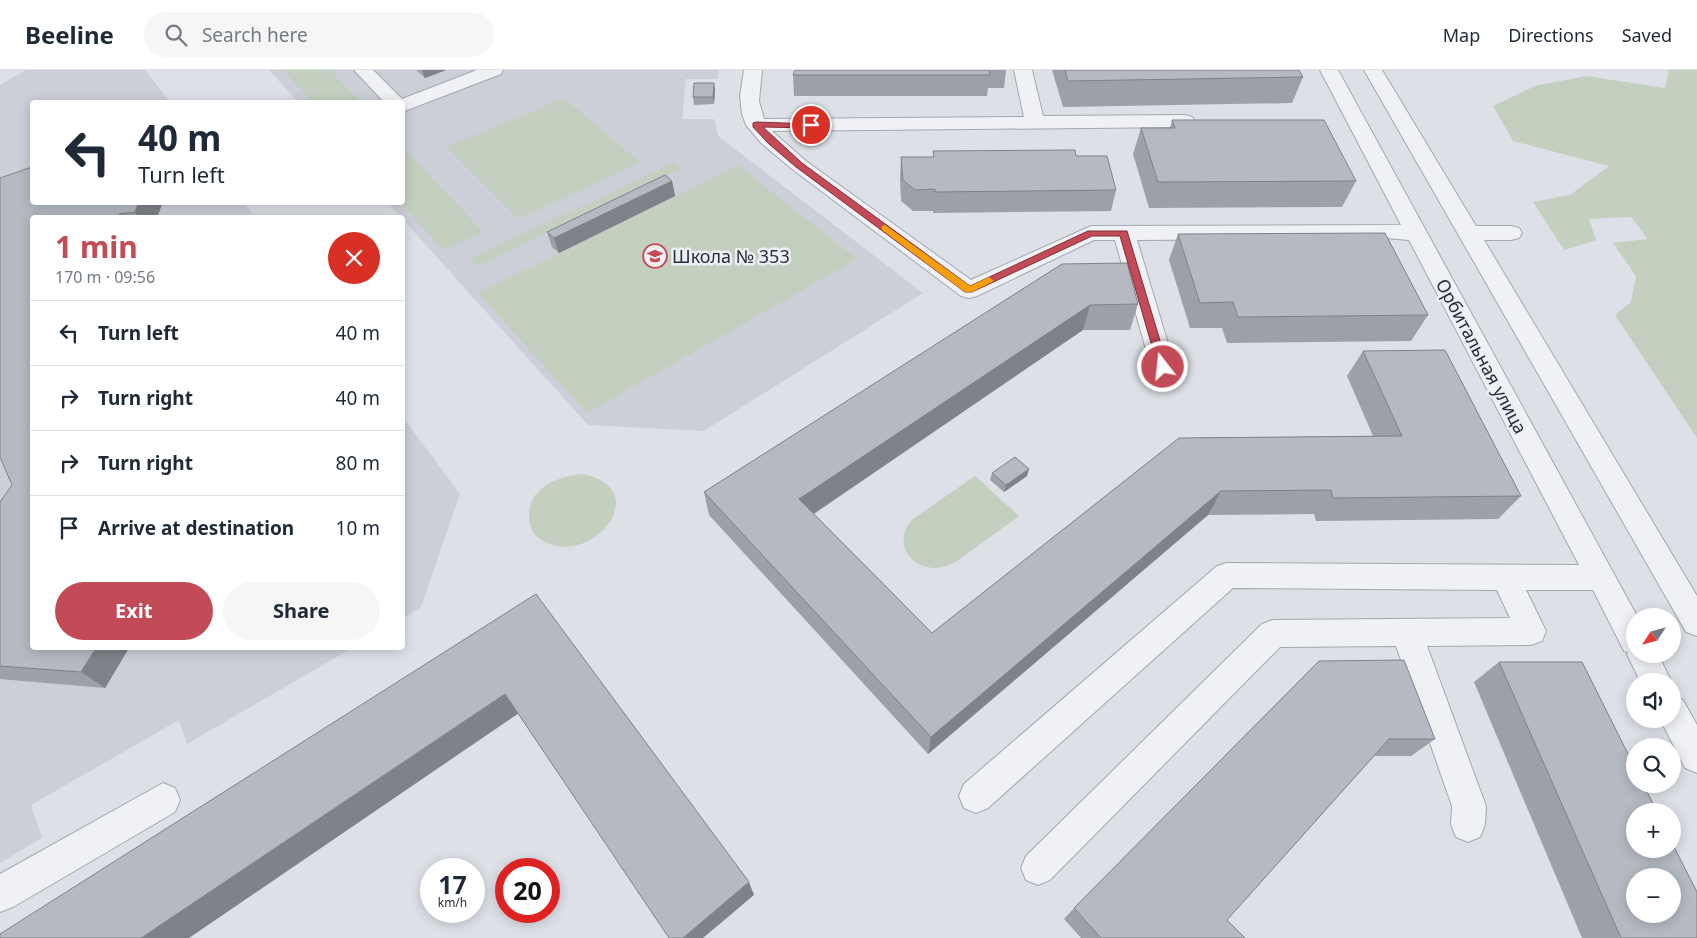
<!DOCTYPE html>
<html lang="en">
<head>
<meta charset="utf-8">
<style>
	:root { --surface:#fff; --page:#f6f6f7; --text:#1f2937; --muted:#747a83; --line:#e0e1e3; --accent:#c34a57 }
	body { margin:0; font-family:"Noto Sans",sans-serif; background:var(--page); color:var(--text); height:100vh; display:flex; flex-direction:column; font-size:19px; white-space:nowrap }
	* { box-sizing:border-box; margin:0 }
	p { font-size:16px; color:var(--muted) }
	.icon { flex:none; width:28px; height:28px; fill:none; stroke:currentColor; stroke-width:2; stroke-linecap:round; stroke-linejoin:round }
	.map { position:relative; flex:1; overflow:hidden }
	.sheet { position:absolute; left:30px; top:145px; width:375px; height:435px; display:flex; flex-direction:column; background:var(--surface); border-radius:5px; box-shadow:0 2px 12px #0003 }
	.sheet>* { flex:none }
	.guide { position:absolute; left:30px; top:30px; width:375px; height:105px; border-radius:5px; box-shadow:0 2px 12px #0003; background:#fff; color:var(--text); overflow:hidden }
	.needle { width:32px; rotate:234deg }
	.tools { position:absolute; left:1626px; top:538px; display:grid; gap:10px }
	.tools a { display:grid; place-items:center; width:55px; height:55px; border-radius:50%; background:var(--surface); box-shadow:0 2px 12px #0003; font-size:25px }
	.speed { position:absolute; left:420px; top:788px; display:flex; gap:10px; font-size:25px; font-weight:700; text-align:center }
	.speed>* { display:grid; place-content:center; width:65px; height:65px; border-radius:50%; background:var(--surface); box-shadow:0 2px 12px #0003; line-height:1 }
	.speed small { font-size:12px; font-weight:400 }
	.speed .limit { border:8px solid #d22; background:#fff; color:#111 }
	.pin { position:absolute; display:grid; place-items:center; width:42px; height:42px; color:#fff; margin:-21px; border:2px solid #fff; border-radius:50%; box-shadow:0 1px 5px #0007 }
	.me { position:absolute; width:55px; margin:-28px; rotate:344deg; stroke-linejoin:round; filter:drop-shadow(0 0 4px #0008) }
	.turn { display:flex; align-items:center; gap:18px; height:105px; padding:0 25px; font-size:22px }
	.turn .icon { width:65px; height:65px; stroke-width:2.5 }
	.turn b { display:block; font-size:35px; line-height:42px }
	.round { display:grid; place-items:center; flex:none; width:52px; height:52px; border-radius:26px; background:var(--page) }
	.head { display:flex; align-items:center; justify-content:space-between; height:85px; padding:0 25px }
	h1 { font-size:30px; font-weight:700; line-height:38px; color:var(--accent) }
	.button { display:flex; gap:10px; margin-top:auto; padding:10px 25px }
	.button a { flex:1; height:58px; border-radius:30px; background:var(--accent); color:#fff; font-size:20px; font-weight:700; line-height:58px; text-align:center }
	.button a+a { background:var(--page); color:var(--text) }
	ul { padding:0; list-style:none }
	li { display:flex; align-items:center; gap:15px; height:65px; padding:0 25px; border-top:1px solid var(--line) }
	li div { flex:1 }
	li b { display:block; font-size:19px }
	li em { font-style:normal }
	header { display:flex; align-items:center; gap:30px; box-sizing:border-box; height:70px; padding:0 25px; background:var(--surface); border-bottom:1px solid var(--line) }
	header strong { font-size:24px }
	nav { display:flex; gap:28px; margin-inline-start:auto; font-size:18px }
	.search { width:350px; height:45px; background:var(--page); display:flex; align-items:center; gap:12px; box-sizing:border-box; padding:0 18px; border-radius:28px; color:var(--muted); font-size:19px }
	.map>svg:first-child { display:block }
	.built { fill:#cccfd7 }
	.green { fill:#c3cfbf }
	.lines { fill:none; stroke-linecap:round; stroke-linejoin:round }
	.minor-casing { stroke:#a3a7af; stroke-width:2 }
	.minor { fill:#f0f1f5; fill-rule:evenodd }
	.wall { fill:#9ca0a7 }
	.shaded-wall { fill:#7f8288 }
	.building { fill:#b5bac2; stroke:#7f8288; fill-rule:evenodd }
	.route { fill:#c34a57; stroke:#7f3039 }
	.slow { fill:#f59e0b }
	.labels { text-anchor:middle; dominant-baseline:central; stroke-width:5; stroke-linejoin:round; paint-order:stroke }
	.poi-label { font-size:18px; fill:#282e3b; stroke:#edeff4; text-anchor:start }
	.street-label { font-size:18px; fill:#282e3b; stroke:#edeff4 }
</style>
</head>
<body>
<header>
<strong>Beeline</strong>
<div class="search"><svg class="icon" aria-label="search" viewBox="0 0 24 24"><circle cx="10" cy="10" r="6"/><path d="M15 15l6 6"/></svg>Search here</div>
<nav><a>Map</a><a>Directions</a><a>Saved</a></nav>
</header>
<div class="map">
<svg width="1697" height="868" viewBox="0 0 1697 868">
	<rect width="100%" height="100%" fill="#dde0e6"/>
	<g class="built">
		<polygon points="26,0 145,0 170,32 32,32 32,132 244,133 255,147 32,148 32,578 352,578 187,674 179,650 31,735 42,768 0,793 0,15"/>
		<polygon points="269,0 719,0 718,9 686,9 682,49 714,49 718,66 923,223 704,361 588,355 388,133 402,132 402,32 298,32"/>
		<polygon points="402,346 460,424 421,537 403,548"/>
	</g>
	<g class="green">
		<polygon points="283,0 330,0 361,32 312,32"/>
		<polygon points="1669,0 1697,0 1697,368 1615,245 1631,232 1636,206 1613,173 1648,169 1631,147 1589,149 1596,170 1564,180 1533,132 1570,125 1609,96 1513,71 1493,36 1535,16 1586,6 1665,18"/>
		<polygon points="564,28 640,92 519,149 447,77"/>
		<polygon points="403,77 483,162 443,180 401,133 402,132"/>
		<polygon points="673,93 680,99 477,196 470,189"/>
		<polygon points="738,95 857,189 587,343 478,223"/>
		<path d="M583,404c75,16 5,98 -43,65 -8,-6 -11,-14 -11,-23 -1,-29 31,-40 54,-42z"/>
		<path d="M975,406l44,40 -62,45c-7,4 -14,7 -22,7 -28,-1 -42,-28 -22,-49z"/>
	</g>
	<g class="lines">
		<g class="minor-casing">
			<g id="minor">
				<polygon points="354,0 373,0 402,29 477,0 503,0 501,4 402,42 402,32 384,32"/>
				<polygon points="744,0 762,0 759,31 764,49 1024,47 1014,0 1032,0 1043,46 1185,45 1192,47 1195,51 1192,55 1185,57 772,61 806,91 971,210 1091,156 1401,155 1320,0 1338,0 1637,546 1635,546 1635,584 1658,584 1671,611 1640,611 1627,584 1628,582 1624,581 1593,520 1526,520 1546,561 1542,571 1531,575 1427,576 1486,736 1485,755 1480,767 1468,772 1456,767 1451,755 1452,736 1396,576 1280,577 1050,810 1038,815 1026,810 1021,798 1026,786 1262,554 1273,550 1510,548 1497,520 1233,518 988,738 976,743 964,738 959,726 964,714 1217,496 1227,493 1579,495 1409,170 1385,168 1137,170 1175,297 1172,303 1163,306 1154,303 1151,297 1115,170 1094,170 977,226 969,228 961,226 792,99 761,73 746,55 742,44 740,26"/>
				<polygon points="1364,0 1382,0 1476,156 1511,156 1519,158 1522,163 1519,168 1511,170 1484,170 1697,526 1697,566 1686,562"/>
				<polygon points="1672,626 1683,630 1697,655 1697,703 1685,698 1660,649 1672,649"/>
				<polygon points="163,713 175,718 180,730 175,742 13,837 0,842 0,804"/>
			</g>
		</g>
		<use href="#minor" class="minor"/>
	</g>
	<g class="wall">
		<polygon points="416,0 446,0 425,8"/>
		<polygon points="795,0 1006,0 1004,18 988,18 987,26 794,26 793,5"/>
		<polygon points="1052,0 1299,0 1303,7 1292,33 1063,37"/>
		<polygon points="714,13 715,21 714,34 694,35 693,27"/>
		<polygon points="1172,50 1356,111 1342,137 1149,138 1133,84 1141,58 1170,58"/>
		<polygon points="933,81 1076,86 1116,120 1111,141 933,143 933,141 913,141 901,131 900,108 901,87 933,87"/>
		<polygon points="672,111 675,126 559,183 552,177 547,162"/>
		<polygon points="32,132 162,134 157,148 32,148 129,578 105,618 0,609 0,432 12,415"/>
		<polygon points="1178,164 1428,245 1411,271 1227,273 1222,258 1190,258 1169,190"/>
		<polygon points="1062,194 1138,234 1130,260 1083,260 814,444 932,563 1179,368 1373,366 1347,306 1363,281 1521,426 1498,449 1316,451 1314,444 1208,445 928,684 709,445 704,422"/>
		<polygon points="992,403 1027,406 1004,422 990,410"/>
		<polygon points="1319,591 1435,669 1411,686 1374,686 1227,850 1245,868 1081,868 1064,849 1074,838"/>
		<polygon points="1499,592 1697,868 1582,868 1474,612"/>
	</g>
	<g class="shaded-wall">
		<polygon points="422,0 446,0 425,8"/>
		<polygon points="714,13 715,21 714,34 713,27"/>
		<polygon points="672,111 675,126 559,183 554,168"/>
		<polygon points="139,132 161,132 162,134 157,148 139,148 135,142"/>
		<polygon points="1090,235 1083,260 801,452 799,429"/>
		<polygon points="1029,399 1027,406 1004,422 1006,415"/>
		<polygon points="1221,421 1208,445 928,684 931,667"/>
		<polygon points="96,578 129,578 105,618 81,602"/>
		<polygon points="505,624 519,643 189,868 141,868"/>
		<polygon points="749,812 754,825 703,868 683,868"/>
	</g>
	<g class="building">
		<polygon points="795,0 989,0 990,5 793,5"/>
		<polygon points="1065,0 1299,0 1303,7 1068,11"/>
		<polygon points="694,13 714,13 713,27 693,27"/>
		<polygon points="1172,50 1324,50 1356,111 1158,112 1141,58 1175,58"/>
		<polygon points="1075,80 1076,86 1107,86 1116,120 935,122 935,119 915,120 903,110 901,87 934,87 933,81"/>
		<polygon points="32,97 32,132 139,132 135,142 119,144 118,148 32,148 32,578 96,578 81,602 0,596 0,432 12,415 0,387 0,108"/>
		<polygon points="665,105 672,111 554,168 547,162"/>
		<polygon points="1385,163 1428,245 1238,247 1233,232 1200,233 1178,164"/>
		<polygon points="1127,193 1138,234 1090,235 799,429 932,563 1179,368 1402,366 1363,281 1445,280 1521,426 1333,428 1331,420 1221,421 931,667 704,422 1062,194"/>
		<polygon points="1015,387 1029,399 1006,415 992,403"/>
		<polygon points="536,524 749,812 683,868 669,868 505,624 141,868 0,868 0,864"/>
		<polygon points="1404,590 1435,669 1389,669 1227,850 1245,868 1101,868 1074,838 1319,591"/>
		<path d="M1499,592h83l53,106v16h8l14,27h-22v38h37v-6l25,49v46h-76zM1635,806h37v38h-37z"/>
	</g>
	<polygon class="route" points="756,52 814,54 814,57 811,58 763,57 802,93 970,216 1088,161 1127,161 1168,297 1167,300 1160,300 1158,297 1120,166 1092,166 972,222 965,222 796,97 769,74 753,57 753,53"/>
	<polygon class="slow" points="885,155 970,216 989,207 994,211 972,222 965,222 882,160 882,156"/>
	<defs>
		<g id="school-ring" transform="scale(1.25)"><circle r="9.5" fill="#edeff4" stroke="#c34a57" stroke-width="1.5"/><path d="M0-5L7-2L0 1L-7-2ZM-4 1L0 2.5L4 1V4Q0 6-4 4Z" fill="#c34a57"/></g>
	</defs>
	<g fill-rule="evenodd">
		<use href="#school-ring" x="655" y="186"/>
	</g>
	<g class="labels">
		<g class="poi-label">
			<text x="672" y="186">Школа № 353</text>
		</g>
		<g class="street-label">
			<text transform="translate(1482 286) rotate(62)">Орбитальная улица</text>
		</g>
	</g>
</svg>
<div class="tools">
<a><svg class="needle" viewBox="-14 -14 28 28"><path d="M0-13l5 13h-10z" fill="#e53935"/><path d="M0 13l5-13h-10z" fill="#747a83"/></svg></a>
<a><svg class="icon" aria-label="sound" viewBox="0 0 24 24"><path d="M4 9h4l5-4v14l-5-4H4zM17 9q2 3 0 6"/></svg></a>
<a><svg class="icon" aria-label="search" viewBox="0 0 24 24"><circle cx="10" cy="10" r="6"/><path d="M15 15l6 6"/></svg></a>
<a>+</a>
<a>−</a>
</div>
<div class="speed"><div>17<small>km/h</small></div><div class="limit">20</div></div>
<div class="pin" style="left:811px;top:55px;background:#d93025"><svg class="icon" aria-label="arrive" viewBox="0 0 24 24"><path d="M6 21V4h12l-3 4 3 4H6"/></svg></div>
<svg class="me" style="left:1163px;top:297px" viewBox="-20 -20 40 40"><circle r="17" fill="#c34a57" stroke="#fff" stroke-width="3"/><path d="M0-11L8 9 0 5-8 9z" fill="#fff"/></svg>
<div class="guide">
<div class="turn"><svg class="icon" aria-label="left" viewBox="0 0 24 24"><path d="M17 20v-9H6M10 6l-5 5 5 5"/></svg><div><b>40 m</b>Turn left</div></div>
</div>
<section class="sheet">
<div class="head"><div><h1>1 min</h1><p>170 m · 09:56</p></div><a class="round" style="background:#d93025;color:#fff"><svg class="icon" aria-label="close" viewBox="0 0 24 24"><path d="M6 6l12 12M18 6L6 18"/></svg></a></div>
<ul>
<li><svg class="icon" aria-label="left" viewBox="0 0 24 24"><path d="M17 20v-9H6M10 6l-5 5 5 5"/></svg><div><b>Turn left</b></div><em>40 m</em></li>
<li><svg class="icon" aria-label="right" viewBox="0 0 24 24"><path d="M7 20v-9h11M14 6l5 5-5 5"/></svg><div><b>Turn right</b></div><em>40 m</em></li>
<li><svg class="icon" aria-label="right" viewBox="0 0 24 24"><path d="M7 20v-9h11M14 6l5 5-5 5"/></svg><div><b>Turn right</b></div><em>80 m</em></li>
<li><svg class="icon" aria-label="arrive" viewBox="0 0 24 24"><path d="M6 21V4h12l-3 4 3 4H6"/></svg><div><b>Arrive at destination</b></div><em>10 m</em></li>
</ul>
<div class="button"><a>Exit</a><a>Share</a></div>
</section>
</div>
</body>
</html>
